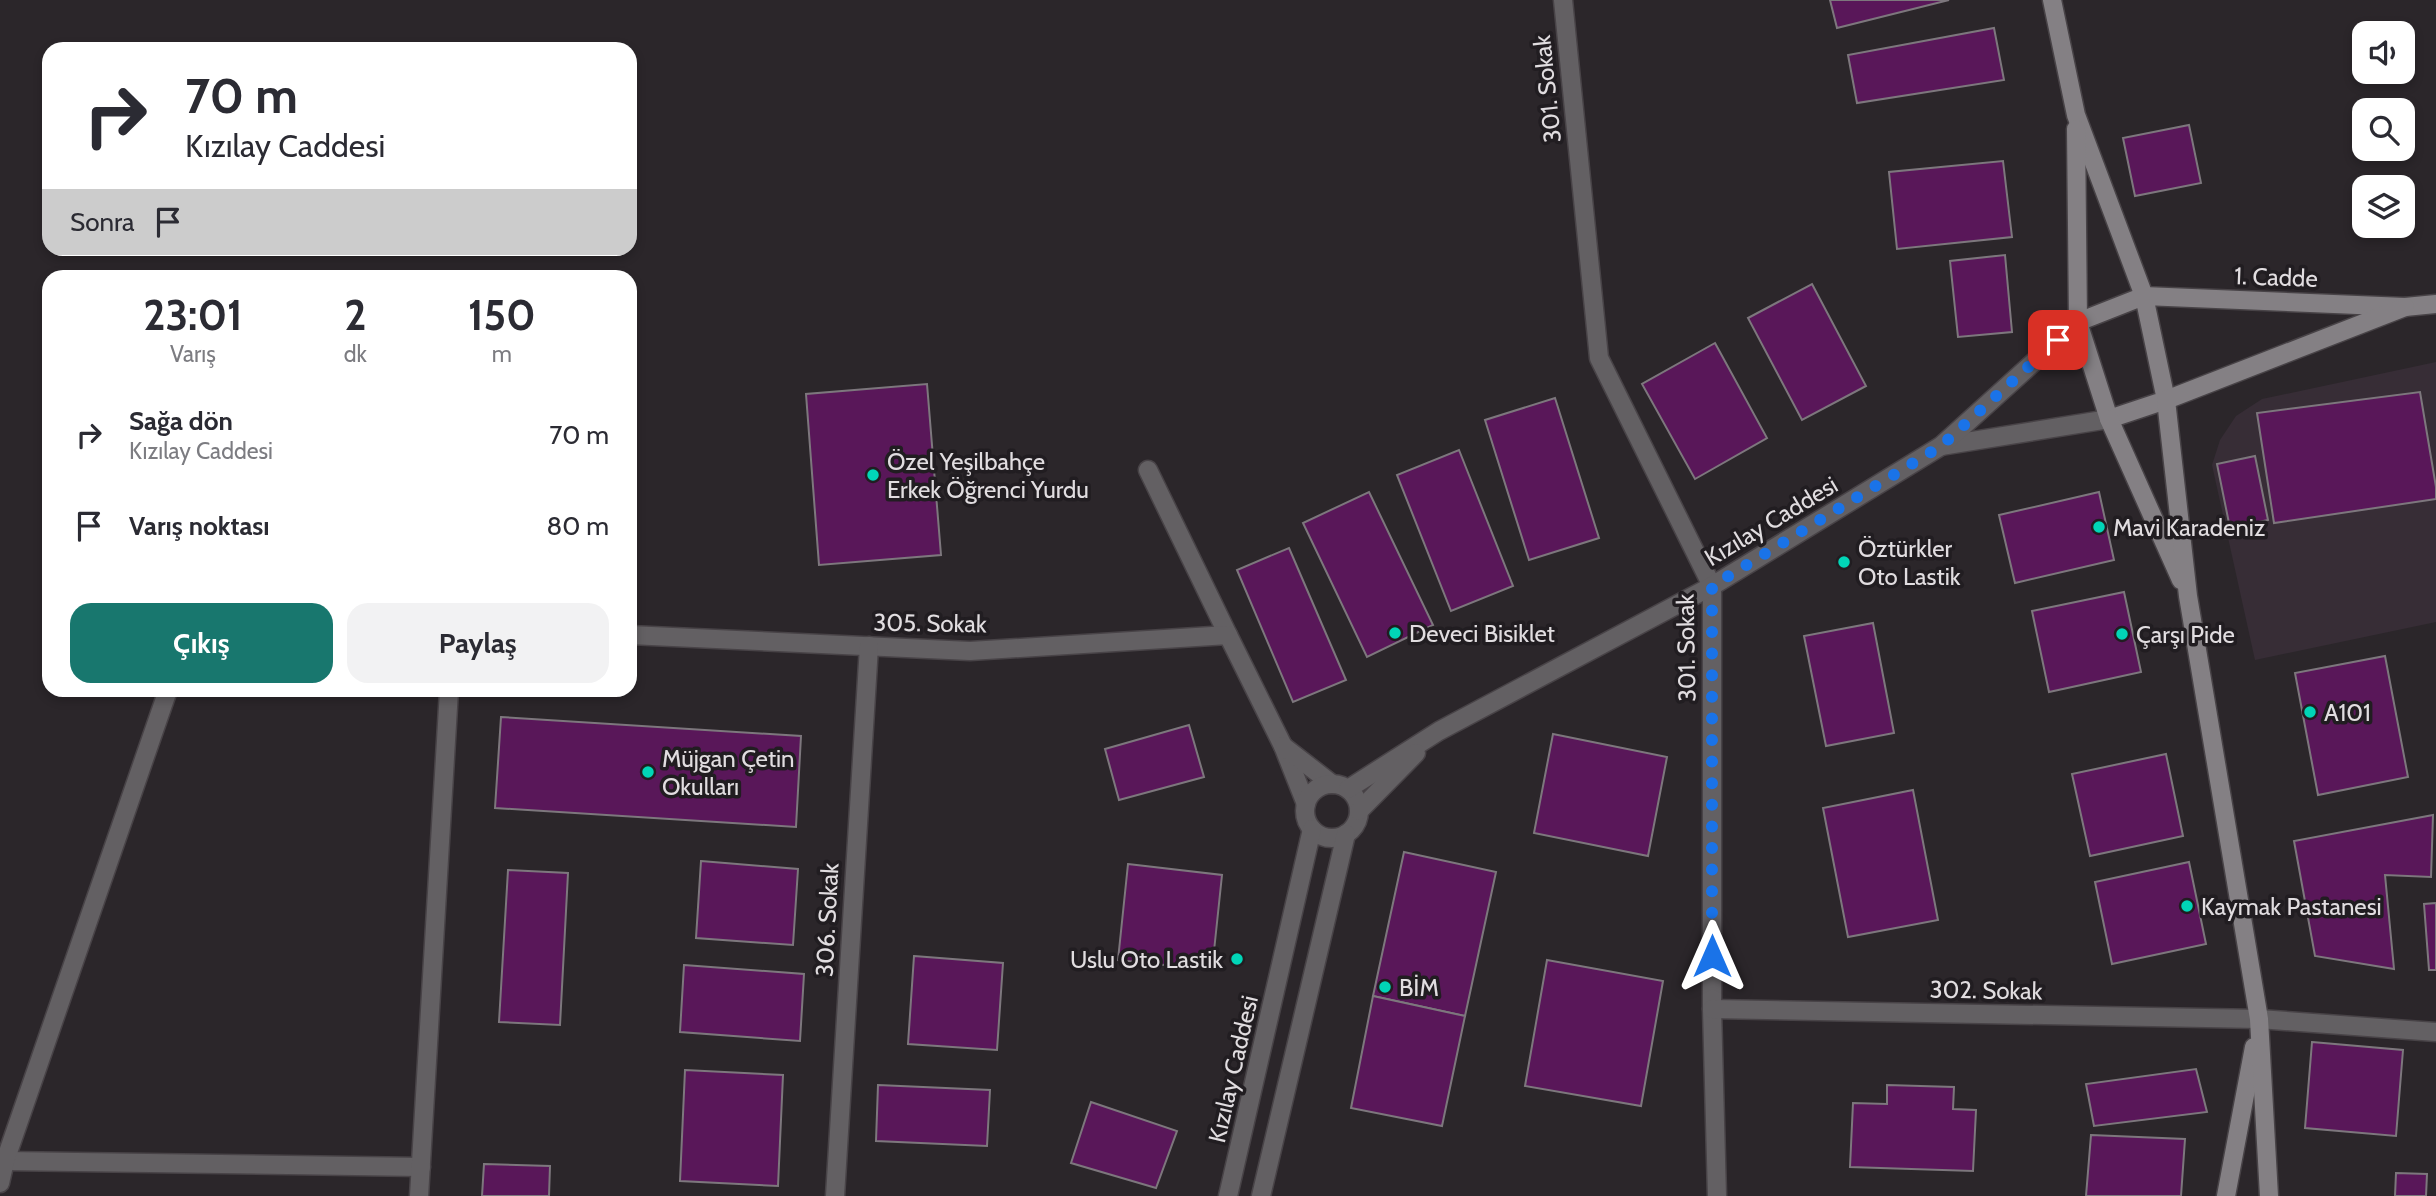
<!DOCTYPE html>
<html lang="tr">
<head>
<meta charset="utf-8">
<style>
	:root { --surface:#fff; --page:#f2f2f3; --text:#2b2b33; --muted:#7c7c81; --accent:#18776e }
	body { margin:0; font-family:Cabin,sans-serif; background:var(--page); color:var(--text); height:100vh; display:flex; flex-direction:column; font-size:26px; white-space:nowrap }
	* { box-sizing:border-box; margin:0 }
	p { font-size:23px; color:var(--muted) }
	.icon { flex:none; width:38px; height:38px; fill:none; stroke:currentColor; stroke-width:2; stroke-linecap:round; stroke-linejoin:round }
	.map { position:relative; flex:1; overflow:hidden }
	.sheet { position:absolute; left:42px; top:270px; width:595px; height:427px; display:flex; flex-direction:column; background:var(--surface); border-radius:21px; box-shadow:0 4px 10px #0003 }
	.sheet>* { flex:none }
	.hud { position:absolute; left:42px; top:42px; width:595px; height:214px; border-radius:21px; box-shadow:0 4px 10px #0003; background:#fff; color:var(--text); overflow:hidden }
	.buttons { position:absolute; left:2352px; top:21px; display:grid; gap:14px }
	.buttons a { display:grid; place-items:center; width:63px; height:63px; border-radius:14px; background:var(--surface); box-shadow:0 4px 10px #0003; font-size:35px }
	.pin { position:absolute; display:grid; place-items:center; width:60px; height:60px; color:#fff; margin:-30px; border-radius:14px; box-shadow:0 4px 10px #0006 }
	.me { position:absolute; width:77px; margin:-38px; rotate:0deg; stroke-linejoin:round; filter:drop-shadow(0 0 5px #0008) }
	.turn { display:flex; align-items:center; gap:24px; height:147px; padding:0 28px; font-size:32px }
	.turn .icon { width:91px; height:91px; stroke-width:2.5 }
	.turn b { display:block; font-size:49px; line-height:60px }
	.then { display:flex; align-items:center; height:66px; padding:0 28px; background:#0003; gap:14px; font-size:26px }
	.eta { display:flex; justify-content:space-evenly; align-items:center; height:119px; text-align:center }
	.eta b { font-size:42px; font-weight:800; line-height:49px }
	.action { display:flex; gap:14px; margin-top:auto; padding:14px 28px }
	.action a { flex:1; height:80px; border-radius:21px; background:var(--accent); color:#fff; font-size:28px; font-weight:800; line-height:80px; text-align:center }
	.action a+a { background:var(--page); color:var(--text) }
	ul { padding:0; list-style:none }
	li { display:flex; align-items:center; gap:21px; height:91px; padding:0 28px }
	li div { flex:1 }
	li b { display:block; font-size:26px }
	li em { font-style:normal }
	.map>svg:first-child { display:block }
	.built { fill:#372d36 }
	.building { fill:#591759; stroke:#7d777d; stroke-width:2 }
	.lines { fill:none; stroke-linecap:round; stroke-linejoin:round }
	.lane-casing { stroke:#484347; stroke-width:21 }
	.street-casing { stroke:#484347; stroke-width:21 }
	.secondary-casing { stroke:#484347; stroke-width:21 }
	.lane { stroke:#636063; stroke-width:18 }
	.street { stroke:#636063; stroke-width:18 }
	.secondary { stroke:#848084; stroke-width:18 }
	.route { stroke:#1a73e8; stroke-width:12; stroke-dasharray:0 21.6 }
	.poi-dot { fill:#01d5b7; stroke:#211d21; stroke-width:2.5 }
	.labels { text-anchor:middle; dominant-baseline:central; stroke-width:7; stroke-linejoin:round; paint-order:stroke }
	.street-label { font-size:24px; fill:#e1dde0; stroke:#211d21 }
	.poi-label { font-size:24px; fill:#e1dde0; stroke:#211d21; text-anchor:start }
</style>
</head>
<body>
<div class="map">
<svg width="2436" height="1196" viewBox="0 0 2436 1196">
	<rect width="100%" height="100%" fill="#2b262a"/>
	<polygon class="built" points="2436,362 2436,622 2255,660 2212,465 2220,440 2236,416 2262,399"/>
	<g class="building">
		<polygon points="1830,0 1949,0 1837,28"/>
		<polygon points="1994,28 2004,80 1857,103 1848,55"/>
		<polygon points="2189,125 2201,183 2135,196 2123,138"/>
		<polygon points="2003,161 2012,237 1897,249 1889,172"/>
		<polygon points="2005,255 2012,332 1958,337 1950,261"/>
		<polygon points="1812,284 1866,386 1802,420 1748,318"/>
		<polygon points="1715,343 1767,438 1695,479 1642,384"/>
		<polygon points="927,384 941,555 819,565 806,394"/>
		<polygon points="2420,392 2436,487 2436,499 2274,523 2257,413"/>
		<polygon points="1555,398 1599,538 1529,560 1485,420"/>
		<polygon points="1459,450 1513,586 1451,611 1397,475"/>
		<polygon points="2255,456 2268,520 2230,528 2217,464"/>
		<polygon points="1369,492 1433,625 1367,657 1303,523"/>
		<polygon points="2099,492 2114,560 2015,583 1999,515"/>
		<polygon points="1289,548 1346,680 1293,702 1237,570"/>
		<polygon points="2124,592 2141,672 2049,692 2032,611"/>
		<polygon points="1873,623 1894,733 1826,746 1804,636"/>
		<polygon points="2385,656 2408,777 2318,795 2295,673"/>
		<polygon points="501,717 801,736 796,827 495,808"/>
		<polygon points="1189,725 1204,777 1119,800 1105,749"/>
		<polygon points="1553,734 1667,757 1648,856 1534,833"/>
		<polygon points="2166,754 2183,836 2090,856 2072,774"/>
		<polygon points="1913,790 1938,920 1848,937 1823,808"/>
		<polygon points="2433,815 2431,877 2385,875 2394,969 2315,956 2294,841"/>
		<polygon points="1404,852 1496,872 1465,1016 1373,996"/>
		<polygon points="701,861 798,869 793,945 696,938"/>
		<polygon points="2189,862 2206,944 2112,964 2095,882"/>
		<polygon points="1128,864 1222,875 1212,970 1118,960"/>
		<polygon points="508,870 568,873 560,1025 499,1022"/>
		<polygon points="2436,903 2436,970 2429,970 2424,904"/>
		<polygon points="914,956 1003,963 997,1050 908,1044"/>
		<polygon points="1547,960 1663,981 1641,1106 1525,1086"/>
		<polygon points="684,965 804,974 800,1041 680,1032"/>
		<polygon points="1373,996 1465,1016 1442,1126 1351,1108"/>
		<polygon points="2312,1042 2403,1050 2396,1136 2305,1128"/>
		<polygon points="2196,1069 2207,1112 2094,1126 2086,1084"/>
		<polygon points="685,1070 783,1075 778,1186 680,1181"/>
		<polygon points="878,1085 990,1090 987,1146 876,1141"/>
		<polygon points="1887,1085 1954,1087 1953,1109 1976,1110 1973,1171 1850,1167 1853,1103 1887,1104"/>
		<polygon points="1091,1102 1177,1131 1156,1188 1071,1163"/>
		<polygon points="2091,1135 2185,1139 2181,1196 2086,1196"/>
		<polygon points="484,1164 550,1166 549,1196 482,1196"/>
		<polygon points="2396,1173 2427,1174 2426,1196 2395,1196"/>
	</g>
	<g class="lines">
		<g class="lane-casing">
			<polyline id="lane" points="1148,470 1228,635"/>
		</g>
		<g class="street-casing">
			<g id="street">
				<polyline points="1563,0 1599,358 1712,586 1712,1009 1717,1196"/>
				<polyline points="1941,446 2109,419"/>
				<polyline points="630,635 970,651 1228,635 1283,746 1306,804"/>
				<polyline points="1283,746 1332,784"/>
				<circle cx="1332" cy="811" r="27"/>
				<polyline points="1348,789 1439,731 1712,586 1941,446 2078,322"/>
				<polyline points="1359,811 1416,753"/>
				<polyline points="1712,1009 2259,1019 2436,1032"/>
				<polyline points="5,1161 421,1167"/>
				<polyline points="0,1183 5,1161 168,690"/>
				<polyline points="419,1196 449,690"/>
				<polyline points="835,1196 869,646"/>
				<polyline points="1228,1196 1312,829"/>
				<polyline points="1261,1196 1346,834"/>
			</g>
		</g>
		<g class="secondary-casing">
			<g id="secondary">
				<polyline points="2052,0 2076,115 2144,296 2166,400 2109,419 2078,322 2144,296 2405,307 2436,304"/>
				<polyline points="2076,129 2078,322"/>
				<polyline points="2109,419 2181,580"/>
				<polyline points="2226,1196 2254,1047"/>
				<polyline points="2269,1196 2259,1019 2188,596 2166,400 2405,307"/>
			</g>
		</g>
		<use href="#lane" class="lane"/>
		<use href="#street" class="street"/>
		<use href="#secondary" class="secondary"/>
	</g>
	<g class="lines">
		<polyline class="route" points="1712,956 1712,586 1941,446 2058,340"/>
	</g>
	<g class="poi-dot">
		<circle cx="873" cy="475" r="7"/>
		<circle cx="2099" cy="527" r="7"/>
		<circle cx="1844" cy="562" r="7"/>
		<circle cx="1395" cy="633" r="7"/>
		<circle cx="2122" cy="634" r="7"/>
		<circle cx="2310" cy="712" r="7"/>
		<circle cx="648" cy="772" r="7"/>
		<circle cx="2187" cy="906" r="7"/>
		<circle cx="1237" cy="959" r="7"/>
		<circle cx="1385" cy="987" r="7"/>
	</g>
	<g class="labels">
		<g class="street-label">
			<text transform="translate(1547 89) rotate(-96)">301. Sokak</text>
			<text transform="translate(2276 277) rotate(2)">1. Cadde</text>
			<text transform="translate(1771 521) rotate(-31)">Kızılay Caddesi</text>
			<text transform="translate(930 623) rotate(1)">305. Sokak</text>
			<text transform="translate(1686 648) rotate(-91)">301. Sokak</text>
			<text transform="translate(827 920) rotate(-87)">306. Sokak</text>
			<text transform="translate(1986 990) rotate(1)">302. Sokak</text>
			<text transform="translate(1233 1069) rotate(-77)">Kızılay Caddesi</text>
		</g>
		<g class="poi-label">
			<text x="887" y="461">Özel Yeşilbahçe<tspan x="887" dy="28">Erkek Öğrenci Yurdu</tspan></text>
			<text x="2113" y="527">Mavi Karadeniz</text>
			<text x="1858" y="548">Öztürkler<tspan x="1858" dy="28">Oto Lastik</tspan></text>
			<text x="1409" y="633">Deveci Bisiklet</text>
			<text x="2136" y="634">Çarşı Pide</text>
			<text x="2324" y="712">A101</text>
			<text x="662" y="758">Müjgan Çetin<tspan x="662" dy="28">Okulları</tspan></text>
			<text x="2201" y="906">Kaymak Pastanesi</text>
			<text x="1223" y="959" text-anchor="end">Uslu Oto Lastik</text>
			<text x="1399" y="987">BİM</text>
		</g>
	</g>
</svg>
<div class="buttons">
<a><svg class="icon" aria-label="sound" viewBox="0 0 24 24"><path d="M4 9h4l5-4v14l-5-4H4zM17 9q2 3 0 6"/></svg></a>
<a><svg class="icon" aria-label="search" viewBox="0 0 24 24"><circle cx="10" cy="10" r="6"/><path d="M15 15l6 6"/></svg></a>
<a><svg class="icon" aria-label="layers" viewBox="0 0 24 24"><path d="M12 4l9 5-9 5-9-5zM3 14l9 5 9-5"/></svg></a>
</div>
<div class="pin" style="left:2058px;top:340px;background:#d93025"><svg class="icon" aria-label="arrive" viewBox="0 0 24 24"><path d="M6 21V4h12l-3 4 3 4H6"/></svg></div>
<svg class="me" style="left:1712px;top:956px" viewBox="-20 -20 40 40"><path d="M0-17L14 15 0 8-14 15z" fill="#1a73e8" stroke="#fff" stroke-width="4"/></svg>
<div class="hud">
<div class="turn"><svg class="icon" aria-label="right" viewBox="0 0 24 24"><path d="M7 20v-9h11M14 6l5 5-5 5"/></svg><div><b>70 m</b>Kızılay Caddesi</div></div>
<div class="then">Sonra<svg class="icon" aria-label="arrive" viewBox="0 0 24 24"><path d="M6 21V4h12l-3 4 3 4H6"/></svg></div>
</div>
<section class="sheet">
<div class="eta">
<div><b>23:01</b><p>Varış</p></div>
<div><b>2</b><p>dk</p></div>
<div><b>150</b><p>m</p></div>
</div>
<ul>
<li><svg class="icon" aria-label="right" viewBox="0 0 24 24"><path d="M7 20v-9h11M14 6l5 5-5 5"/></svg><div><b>Sağa dön</b><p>Kızılay Caddesi</p></div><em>70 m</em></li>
<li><svg class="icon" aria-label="arrive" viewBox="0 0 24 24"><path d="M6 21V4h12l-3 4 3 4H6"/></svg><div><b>Varış noktası</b></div><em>80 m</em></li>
</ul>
<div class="action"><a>Çıkış</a><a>Paylaş</a></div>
</section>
</div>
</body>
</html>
